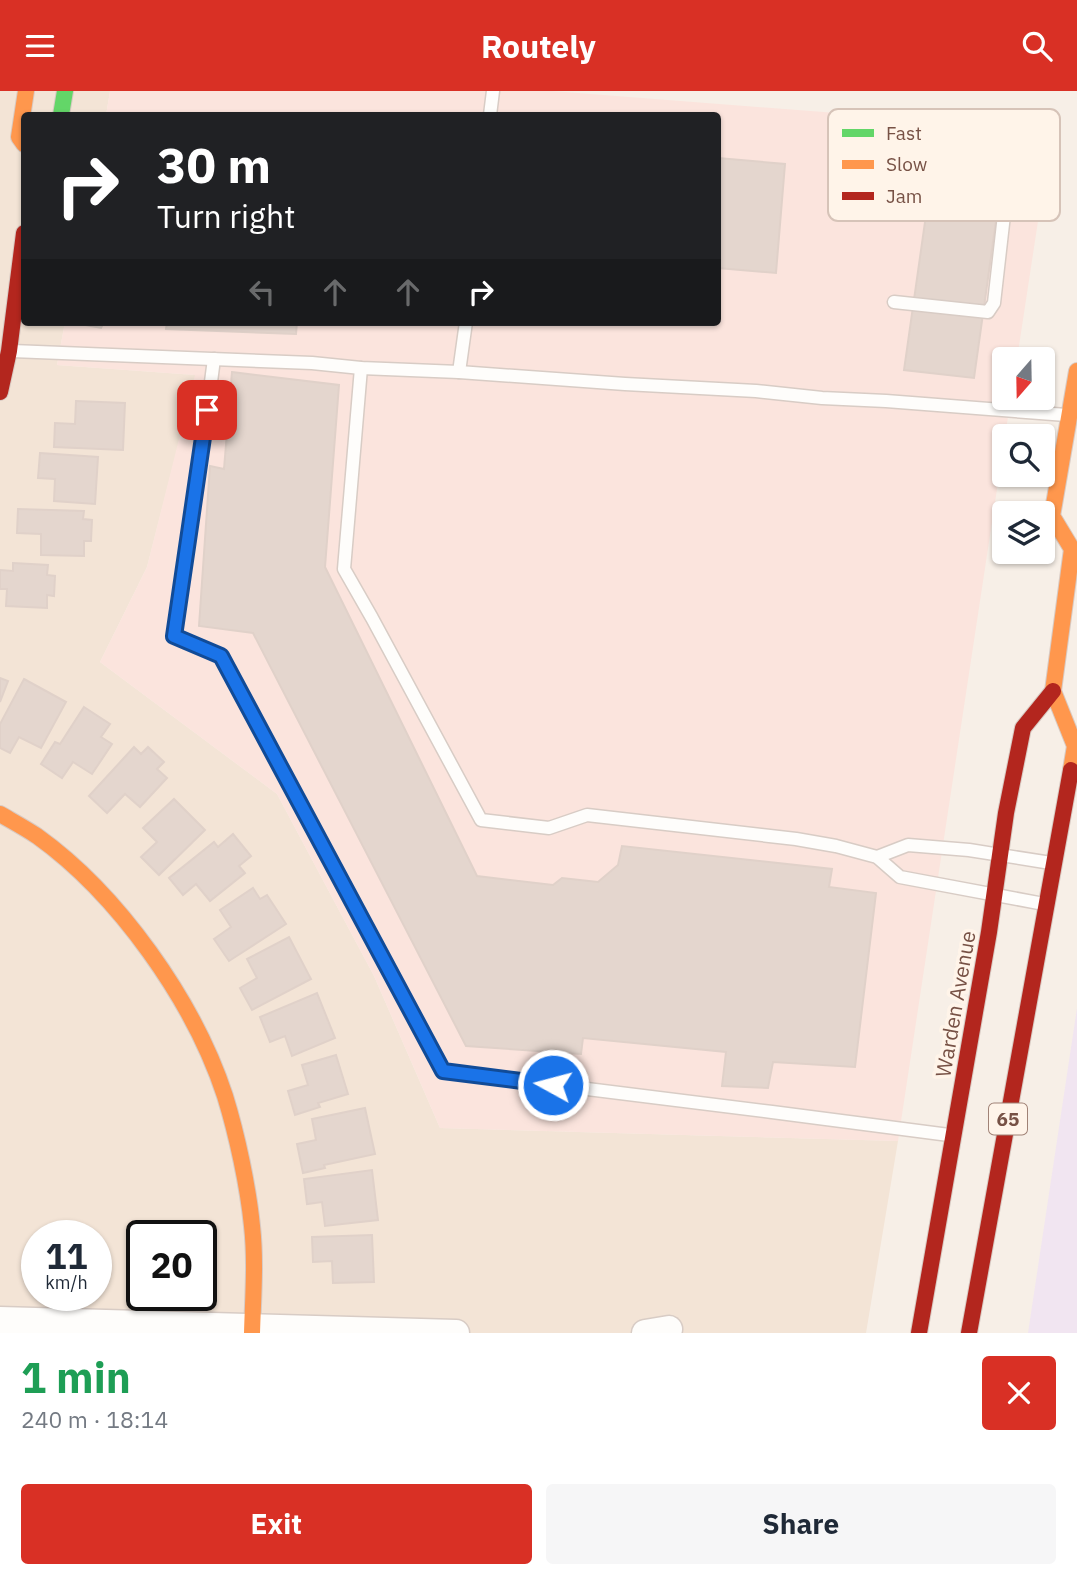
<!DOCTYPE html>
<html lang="en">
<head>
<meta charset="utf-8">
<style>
	:root { --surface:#fff; --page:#f6f6f7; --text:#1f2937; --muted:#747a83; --accent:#d93025 }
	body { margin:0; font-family:"IBM Plex Sans",sans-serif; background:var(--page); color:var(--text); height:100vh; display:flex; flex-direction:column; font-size:26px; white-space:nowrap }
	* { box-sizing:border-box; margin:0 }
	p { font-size:23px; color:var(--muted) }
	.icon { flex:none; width:38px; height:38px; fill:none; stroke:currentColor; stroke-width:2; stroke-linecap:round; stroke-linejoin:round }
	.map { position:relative; height:1242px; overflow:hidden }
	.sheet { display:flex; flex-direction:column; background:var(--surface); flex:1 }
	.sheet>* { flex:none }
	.guide { position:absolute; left:21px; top:21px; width:700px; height:214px; border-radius:7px; box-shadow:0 2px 5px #0004; background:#202124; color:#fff; overflow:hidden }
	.needle { width:46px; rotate:200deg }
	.controls { position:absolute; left:992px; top:256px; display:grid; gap:14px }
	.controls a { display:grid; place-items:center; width:63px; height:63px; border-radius:7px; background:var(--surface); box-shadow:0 2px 5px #0004; font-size:35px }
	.speed { position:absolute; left:21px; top:1129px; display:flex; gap:14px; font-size:35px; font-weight:700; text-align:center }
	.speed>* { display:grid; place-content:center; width:91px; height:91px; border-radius:50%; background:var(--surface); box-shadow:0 2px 5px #0004; line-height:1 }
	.speed small { font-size:18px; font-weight:400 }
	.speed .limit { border:4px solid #111; border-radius:10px; background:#fff; color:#111 }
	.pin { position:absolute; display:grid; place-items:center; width:60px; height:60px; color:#fff; margin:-30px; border-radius:14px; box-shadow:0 4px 10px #0006 }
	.me { position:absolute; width:77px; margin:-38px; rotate:277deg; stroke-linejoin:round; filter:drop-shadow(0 0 5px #0008) }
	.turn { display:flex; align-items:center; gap:24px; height:147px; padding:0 21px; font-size:32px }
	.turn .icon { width:91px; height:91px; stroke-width:2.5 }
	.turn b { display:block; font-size:49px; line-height:60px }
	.lanes { display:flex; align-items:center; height:66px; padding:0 21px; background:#0003; justify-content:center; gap:35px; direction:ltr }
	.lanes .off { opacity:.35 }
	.round { display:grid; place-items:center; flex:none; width:74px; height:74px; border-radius:7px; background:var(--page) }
	.head { display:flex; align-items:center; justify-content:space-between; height:119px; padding:0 21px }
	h1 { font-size:42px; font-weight:700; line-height:52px; color:#1e9e55 }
	.button { display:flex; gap:14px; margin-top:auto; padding:14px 21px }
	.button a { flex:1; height:80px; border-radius:7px; background:var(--accent); color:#fff; font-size:28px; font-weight:700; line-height:80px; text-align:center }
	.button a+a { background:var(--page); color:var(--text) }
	header { display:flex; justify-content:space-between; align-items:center; height:91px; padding:0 21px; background:var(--accent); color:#fff; font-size:32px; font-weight:700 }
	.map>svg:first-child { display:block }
	.residential { fill:#f3e4d6; fill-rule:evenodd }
	.commercial { fill:#fbe4dd }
	.education { fill:#f1e5f1 }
	.building { fill:#e4d6ce; stroke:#e0d1c9; stroke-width:2 }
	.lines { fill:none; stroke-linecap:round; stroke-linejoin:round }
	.lane-casing { stroke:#d8ccc5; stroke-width:15 }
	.street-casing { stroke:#d8ccc5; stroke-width:29 }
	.fast-casing { stroke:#d8cac3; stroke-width:18 }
	.slow-casing { stroke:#d8cac3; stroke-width:18 }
	.jam-casing { stroke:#d8cac3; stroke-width:18 }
	.lane { stroke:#fefdfb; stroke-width:12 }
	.street { stroke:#fefdfb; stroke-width:26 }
	.fast { stroke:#63d668; stroke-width:16 }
	.slow { stroke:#ff974d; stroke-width:16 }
	.jam { stroke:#b3261e; stroke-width:16 }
	.route-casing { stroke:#114b97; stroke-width:18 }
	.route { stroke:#1a73e8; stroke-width:12 }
	.labels { text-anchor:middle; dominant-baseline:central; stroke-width:7; stroke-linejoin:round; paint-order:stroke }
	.shield { fill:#fff4e9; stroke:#a08276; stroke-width:2 }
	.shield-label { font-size:19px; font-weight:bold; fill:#775145 }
	.street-label { font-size:21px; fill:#775145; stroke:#fff4e9 }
	.key { fill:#fff4e9; stroke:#d6c3b8; stroke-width:2 }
	.key-label { font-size:19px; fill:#775145 }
</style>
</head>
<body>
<header><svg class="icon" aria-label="menu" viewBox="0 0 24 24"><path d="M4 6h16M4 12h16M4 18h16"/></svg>Routely<svg class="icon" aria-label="search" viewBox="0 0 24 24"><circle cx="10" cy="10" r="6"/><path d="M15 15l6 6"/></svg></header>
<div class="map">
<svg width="1077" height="1242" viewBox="0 0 1077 1242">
	<rect width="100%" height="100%" fill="#f7efe7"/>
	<path class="residential" d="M0,0h110l-4,24h-82v207h41l-8,43 139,10 -49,192 -47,95 177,132 97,182 66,152 458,13 -32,192h-866zM37,1144h59v60h-59zM142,1144h59v60h-59z"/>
	<polygon class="commercial" points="110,0 552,0 966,32 1040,117 1017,268 1004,268 1004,306 1011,306 898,1050 440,1037 374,885 277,703 100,571 147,476 195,284 57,274 65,231 718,231 718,24 106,24"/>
	<polygon class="education" points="1077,917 1077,1242 1028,1242"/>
	<g class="building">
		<polygon points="718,67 785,73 776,182 718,177"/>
		<polygon points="927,117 997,123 974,287 904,279"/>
		<polygon points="85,231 104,231 101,237 85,234"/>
		<polygon points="167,231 297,231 296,243 166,238"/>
		<polygon points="232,281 339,294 325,476 477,785 553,794 562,787 598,791 618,774 622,755 832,778 829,796 876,802 855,976 773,971 768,997 722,995 726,961 583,947 581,963 466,955 253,542 199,535 210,375 224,378"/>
		<polygon points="76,310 125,312 123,359 54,356 55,332 75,333"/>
		<polygon points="40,362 98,366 95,413 54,410 55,388 38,387"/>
		<polygon points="18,418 84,420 83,428 92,429 91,450 84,450 84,465 41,464 41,443 17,442"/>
		<polygon points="13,472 48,474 47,484 55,485 54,505 47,504 47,517 6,515 7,498 0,498 0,479 13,480"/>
		<polygon points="0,587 8,590 0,611"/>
		<polygon points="24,588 66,611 41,657 19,646 10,662 0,657 0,633"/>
		<polygon points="84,616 110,633 101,646 112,653 92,683 73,671 62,687 41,673 55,651 60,653"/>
		<polygon points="134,656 141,663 148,656 164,671 157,678 167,687 140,716 125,703 107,722 89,705"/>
		<polygon points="174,708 205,739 159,784 141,766 157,751 143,737"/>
		<polygon points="233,743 251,765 239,775 245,782 210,810 196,793 183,804 169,787 214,751 218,756"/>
		<polygon points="253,797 260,808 267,804 286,833 229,870 214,848 231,836 220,819"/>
		<polygon points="289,846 311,888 252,919 240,897 257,887 247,868"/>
		<polygon points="317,902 335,947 292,965 285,945 270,951 260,926"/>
		<polygon points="336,964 348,1003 318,1012 320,1016 295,1024 288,1000 308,994 302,974"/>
		<polygon points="365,1017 375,1063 324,1074 325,1077 303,1082 297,1053 316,1049 312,1028"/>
		<polygon points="372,1079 378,1129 325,1135 322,1111 307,1113 304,1088"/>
		<polygon points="372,1144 374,1191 333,1192 332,1170 313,1171 312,1146"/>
	</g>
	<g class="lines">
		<g class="lane-casing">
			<g id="lane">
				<polyline points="490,24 493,0"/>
				<polyline points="894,211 988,221 994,212 1004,124 998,114 986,110 904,102"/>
				<polyline points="12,260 312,272 361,277 459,281 625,293 756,300 822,307 886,310 1066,324"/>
				<polyline points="214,268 204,344 174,545 221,565 443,980 772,1021 949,1044"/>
				<polyline points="361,277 344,478 372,527 481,729 549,737 587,724 796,748 836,755 877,766 900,786 1044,813"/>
				<polyline points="459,281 466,231"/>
				<polyline points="877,766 908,754 969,759 1051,772"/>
			</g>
		</g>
		<g class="street-casing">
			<g id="street">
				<polyline points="0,1229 456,1242"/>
				<polyline points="645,1242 669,1238"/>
			</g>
		</g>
		<g class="fast-casing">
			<polyline id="fast" points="61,24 65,0"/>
		</g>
		<g class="slow-casing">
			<g id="slow">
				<polyline points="24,53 19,46 26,0"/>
				<polyline points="1071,679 1075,655 1053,600 1072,458 1052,425 1077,280"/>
				<path d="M0,723c12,7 25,14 37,22 81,58 157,165 188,260 12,39 23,90 27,130 4,36 1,71 0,107"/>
			</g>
		</g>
		<g class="jam-casing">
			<g id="jam">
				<polyline points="0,301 9,260 24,142"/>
				<polyline points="919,1242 989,841 1006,722 1023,637 1053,600"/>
				<polyline points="969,1242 1071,679"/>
			</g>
		</g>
		<use href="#lane" class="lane"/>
		<use href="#street" class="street"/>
		<use href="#fast" class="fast"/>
		<use href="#slow" class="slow"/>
		<use href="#jam" class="jam"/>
	</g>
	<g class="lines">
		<g class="route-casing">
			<polyline id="route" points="207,319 174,545 221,565 443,980 553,994"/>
		</g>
		<use href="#route" class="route"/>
	</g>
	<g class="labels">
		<rect class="shield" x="989" y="1012.5" width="38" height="31" rx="5"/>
		<g class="shield-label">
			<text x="1008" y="1028">65</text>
		</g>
		<g class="street-label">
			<text transform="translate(955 913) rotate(-80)">Warden Avenue</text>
		</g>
	</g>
	<rect x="828" y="18" width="232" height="112" rx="10" class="key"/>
	<rect x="842" y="38" width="32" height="8" fill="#63d668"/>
	<rect x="842" y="69" width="32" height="9" fill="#ff974d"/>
	<rect x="842" y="101" width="32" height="8" fill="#b3261e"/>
	<g class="key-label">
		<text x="886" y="49">Fast</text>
		<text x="886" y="80">Slow</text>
		<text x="886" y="112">Jam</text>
	</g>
</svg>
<div class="controls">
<a><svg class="needle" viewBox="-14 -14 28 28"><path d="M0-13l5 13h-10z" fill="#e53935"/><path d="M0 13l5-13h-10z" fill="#747a83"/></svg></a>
<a><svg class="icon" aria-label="search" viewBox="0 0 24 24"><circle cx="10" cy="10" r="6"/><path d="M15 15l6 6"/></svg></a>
<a><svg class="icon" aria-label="layers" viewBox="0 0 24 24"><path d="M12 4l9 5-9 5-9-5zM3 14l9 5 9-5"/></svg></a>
</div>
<div class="speed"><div>11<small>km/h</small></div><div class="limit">20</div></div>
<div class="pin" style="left:207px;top:319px;background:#d93025"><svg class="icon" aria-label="arrive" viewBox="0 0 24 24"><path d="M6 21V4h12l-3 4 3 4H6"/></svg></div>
<svg class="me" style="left:553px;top:994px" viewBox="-20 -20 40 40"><circle r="17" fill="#1a73e8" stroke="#fff" stroke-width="3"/><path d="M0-11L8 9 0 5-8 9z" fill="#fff"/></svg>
<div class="guide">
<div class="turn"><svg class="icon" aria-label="right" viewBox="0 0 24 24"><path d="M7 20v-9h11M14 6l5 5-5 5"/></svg><div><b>30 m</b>Turn right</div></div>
<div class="lanes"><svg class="icon off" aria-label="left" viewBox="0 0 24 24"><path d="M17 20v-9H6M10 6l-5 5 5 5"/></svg><svg class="icon off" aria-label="ahead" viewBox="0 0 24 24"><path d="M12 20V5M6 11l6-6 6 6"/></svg><svg class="icon off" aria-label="ahead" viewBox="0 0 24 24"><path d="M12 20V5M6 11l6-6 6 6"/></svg><svg class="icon" aria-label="right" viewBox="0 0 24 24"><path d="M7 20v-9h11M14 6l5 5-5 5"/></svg></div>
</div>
</div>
<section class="sheet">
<div class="head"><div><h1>1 min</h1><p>240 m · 18:14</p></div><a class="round" style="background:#d93025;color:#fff"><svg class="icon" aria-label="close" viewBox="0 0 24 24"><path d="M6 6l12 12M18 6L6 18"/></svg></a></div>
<div class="button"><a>Exit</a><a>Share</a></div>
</section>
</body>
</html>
